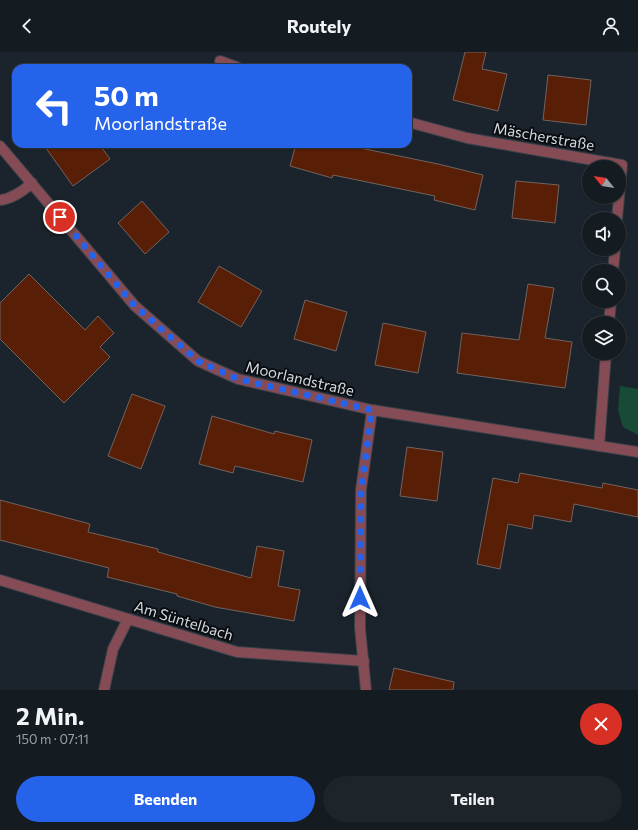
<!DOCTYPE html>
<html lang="de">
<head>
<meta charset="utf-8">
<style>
	:root { --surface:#141b21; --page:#1d242a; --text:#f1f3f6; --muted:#9da1a5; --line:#33393f; --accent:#2563eb }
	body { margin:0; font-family:Commissioner,sans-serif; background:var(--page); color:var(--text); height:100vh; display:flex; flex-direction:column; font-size:15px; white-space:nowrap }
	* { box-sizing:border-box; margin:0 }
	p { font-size:13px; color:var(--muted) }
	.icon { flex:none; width:22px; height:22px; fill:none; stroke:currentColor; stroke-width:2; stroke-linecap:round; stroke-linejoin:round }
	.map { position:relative; height:638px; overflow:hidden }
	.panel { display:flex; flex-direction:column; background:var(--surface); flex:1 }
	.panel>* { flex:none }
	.banner { position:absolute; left:12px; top:12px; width:400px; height:84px; border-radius:12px; box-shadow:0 1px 3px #0004,0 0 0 1px var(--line); background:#2563eb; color:#fff; overflow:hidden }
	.needle { width:26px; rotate:300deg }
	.controls { position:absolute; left:582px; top:108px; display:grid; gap:8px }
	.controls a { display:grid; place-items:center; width:44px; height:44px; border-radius:50%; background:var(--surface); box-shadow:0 1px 3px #0004,0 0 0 1px var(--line); font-size:20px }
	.pin { position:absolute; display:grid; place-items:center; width:34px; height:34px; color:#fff; margin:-17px; border:2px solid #fff; border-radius:50%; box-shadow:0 1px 4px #0007 }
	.me { position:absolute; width:44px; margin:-22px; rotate:0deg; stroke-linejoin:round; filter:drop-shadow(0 0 3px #0008) }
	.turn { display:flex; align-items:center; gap:14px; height:84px; padding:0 16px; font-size:18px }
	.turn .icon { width:52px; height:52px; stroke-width:2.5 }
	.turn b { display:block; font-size:28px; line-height:34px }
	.round { display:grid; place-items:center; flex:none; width:42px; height:42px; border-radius:21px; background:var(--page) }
	.headline { display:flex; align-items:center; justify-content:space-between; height:68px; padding:0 16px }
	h1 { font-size:24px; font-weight:700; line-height:30px }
	.cta { display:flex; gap:8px; margin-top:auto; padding:8px 16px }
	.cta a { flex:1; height:46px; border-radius:24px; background:var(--accent); color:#fff; font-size:16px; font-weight:700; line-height:46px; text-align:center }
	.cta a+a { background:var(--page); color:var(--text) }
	header { display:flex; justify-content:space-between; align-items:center; height:52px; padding:0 16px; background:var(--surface); font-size:18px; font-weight:700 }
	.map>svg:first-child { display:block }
	.green { fill:#174b35 }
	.building { fill:#581e06; stroke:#71635f }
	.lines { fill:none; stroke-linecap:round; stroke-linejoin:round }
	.street-casing { stroke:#394149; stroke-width:12 }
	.street { stroke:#854c55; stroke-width:10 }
	.route { stroke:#2563eb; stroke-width:7; stroke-dasharray:0 12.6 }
	.labels { text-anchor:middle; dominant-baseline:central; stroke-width:4; stroke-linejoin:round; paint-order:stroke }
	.street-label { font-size:15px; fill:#d4dadf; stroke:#090c10 }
</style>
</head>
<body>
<header><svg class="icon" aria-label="back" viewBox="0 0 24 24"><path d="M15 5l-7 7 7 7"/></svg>Routely<svg class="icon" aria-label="person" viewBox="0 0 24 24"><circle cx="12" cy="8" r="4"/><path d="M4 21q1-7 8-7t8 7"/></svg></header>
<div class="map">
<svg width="638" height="638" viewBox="0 0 638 638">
	<rect width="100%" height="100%" fill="#1b242c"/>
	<polygon class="green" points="620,334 638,337 638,383 623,375 618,358"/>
	<g class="building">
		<polygon points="465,0 486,0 482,17 507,22 498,59 453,48"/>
		<polygon points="548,23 591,28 586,73 543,68"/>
		<polygon points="43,92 99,92 110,107 73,134"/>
		<polygon points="296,92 341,92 438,112 483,123 475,158 434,148 435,144 333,123 332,126 290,114"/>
		<polygon points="516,129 559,133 555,171 512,166"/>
		<polygon points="142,149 169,180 145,202 118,171"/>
		<polygon points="219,214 262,239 241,275 198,250"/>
		<polygon points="29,222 85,278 98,264 114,281 100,295 110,305 64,351 0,287 0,251"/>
		<polygon points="528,232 554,236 545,286 572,290 565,336 457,321 462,281 519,288"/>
		<polygon points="305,248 347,260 336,299 294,287"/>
		<polygon points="383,271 426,280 418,321 375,313"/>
		<polygon points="132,342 165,354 141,417 108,404"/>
		<polygon points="212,364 274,382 275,379 312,388 303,430 235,414 233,421 199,412"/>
		<polygon points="407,395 443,400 437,449 400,444"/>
		<polygon points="520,421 602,436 603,431 638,438 638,465 574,452 571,470 534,463 532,477 508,472 500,517 477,512 493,426 518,431"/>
		<polygon points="0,448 90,472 88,480 158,497 158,500 251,526 257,494 284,499 278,534 300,538 294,569 215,555 177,544 177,542 107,525 109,516 0,488"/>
		<polygon points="394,616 454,630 453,638 389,638"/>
	</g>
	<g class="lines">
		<g class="street-casing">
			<g id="street">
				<polyline points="220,9 239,16"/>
				<polyline points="408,70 467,86 622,113 617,167"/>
				<polyline points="0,94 135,254 198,309 238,327 372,358 638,400"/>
				<path d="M0,148c12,-1 23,-9 32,-17"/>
				<polyline points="613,219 615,197"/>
				<polyline points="609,271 611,249"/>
				<polyline points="599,394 606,301"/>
				<polyline points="0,528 237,600 364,609"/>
				<polyline points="104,638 113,597 128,567"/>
				<polyline points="366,638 360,576 361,438 372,358"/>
			</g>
		</g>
		<use href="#street" class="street"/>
	</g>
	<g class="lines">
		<polyline class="route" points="60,165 135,254 198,309 238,327 372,358 361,438 360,546"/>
	</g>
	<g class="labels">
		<g class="street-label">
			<text transform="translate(544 84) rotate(10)">Mäscherstraße</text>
			<text transform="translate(300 326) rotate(13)">Moorlandstraße</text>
			<text transform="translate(184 568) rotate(17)">Am Süntelbach</text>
		</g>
	</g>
</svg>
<div class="controls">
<a><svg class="needle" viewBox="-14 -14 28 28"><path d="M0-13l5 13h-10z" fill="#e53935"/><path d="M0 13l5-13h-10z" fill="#9da1a5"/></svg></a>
<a><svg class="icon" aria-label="sound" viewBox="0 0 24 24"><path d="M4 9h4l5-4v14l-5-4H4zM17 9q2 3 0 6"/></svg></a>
<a><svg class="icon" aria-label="search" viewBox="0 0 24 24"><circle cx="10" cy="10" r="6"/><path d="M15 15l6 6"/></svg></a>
<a><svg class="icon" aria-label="layers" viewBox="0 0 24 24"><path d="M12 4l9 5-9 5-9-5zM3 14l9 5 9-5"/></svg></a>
</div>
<div class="pin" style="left:60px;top:165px;background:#d93025"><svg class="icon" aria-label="arrive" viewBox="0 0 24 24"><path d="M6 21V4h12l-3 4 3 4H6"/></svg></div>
<svg class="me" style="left:360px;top:546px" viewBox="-20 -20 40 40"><path d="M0-17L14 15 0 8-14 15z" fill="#2563eb" stroke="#fff" stroke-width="4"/></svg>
<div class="banner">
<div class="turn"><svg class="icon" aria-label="left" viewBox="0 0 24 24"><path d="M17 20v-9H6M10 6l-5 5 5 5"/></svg><div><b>50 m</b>Moorlandstraße</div></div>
</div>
</div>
<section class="panel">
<div class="headline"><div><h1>2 Min.</h1><p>150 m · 07:11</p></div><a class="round" style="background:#d93025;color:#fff"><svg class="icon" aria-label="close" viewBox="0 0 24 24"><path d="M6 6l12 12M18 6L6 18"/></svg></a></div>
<div class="cta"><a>Beenden</a><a>Teilen</a></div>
</section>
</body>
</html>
